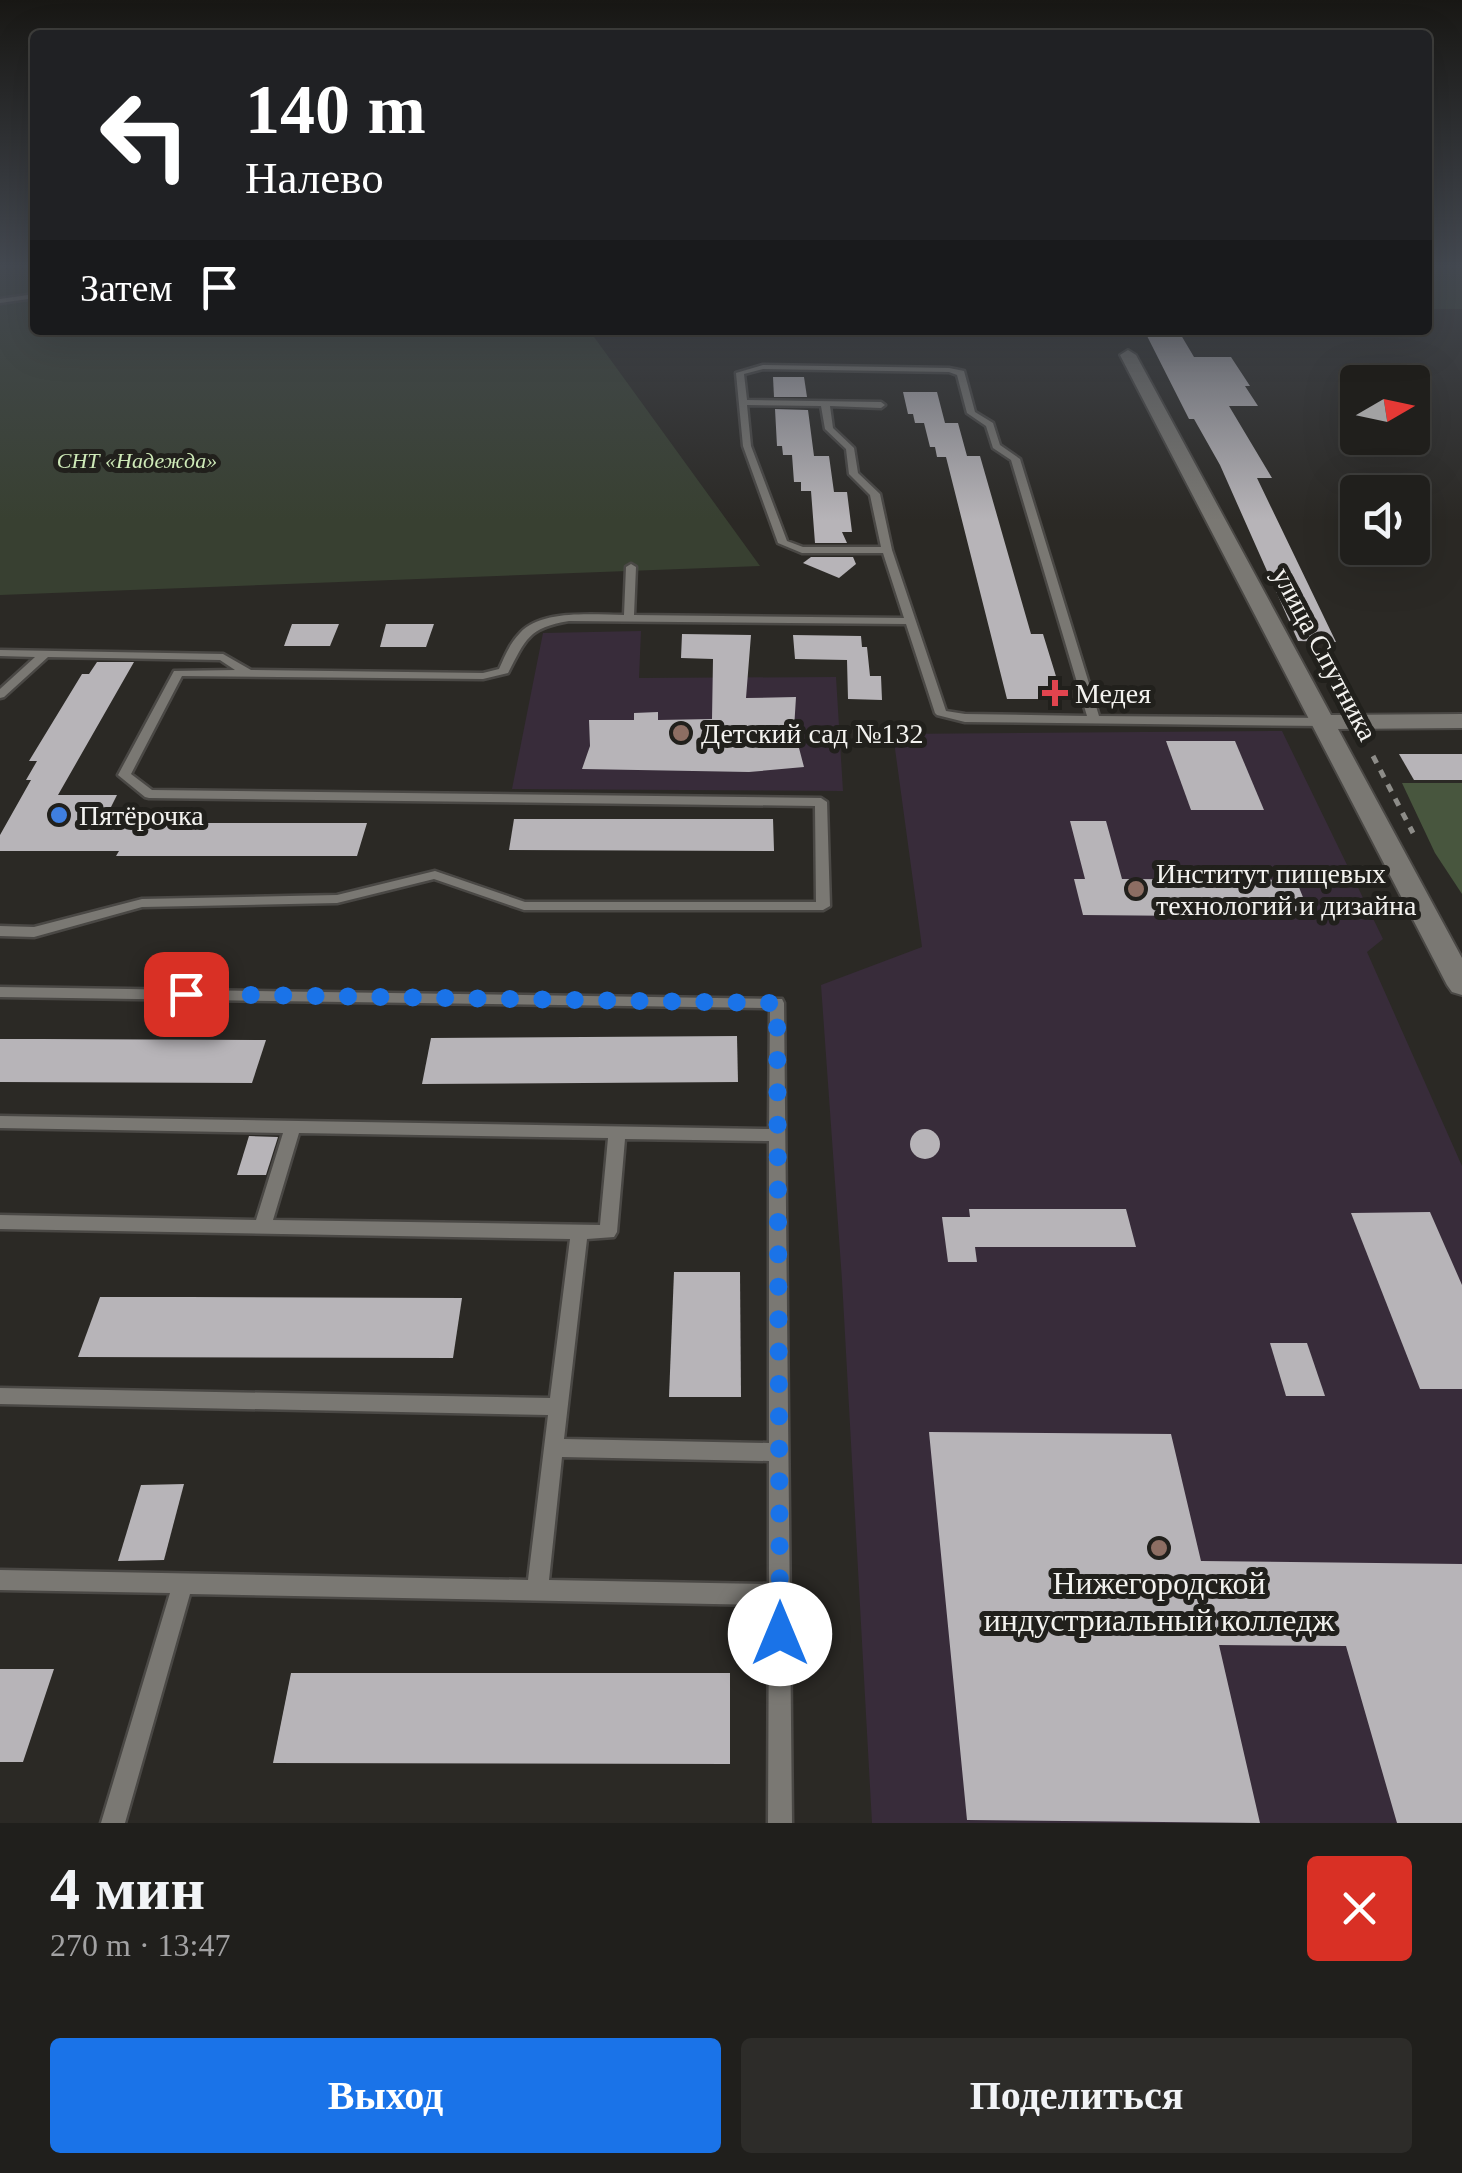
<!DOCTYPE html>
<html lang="ru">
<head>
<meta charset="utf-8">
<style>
	:root { --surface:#201f1c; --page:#2d2c29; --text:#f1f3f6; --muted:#a2a2a3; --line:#3d3d3b; --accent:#1a73e8 }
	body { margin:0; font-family:"Times New Roman",serif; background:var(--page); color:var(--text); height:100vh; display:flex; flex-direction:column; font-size:38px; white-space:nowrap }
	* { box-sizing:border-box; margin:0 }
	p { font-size:32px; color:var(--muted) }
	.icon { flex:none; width:55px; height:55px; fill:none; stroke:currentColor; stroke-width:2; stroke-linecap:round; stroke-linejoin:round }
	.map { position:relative; height:1823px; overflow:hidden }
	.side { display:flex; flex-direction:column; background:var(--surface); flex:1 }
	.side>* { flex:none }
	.hud { position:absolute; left:30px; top:30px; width:1402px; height:305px; border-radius:10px; box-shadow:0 10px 40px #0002,0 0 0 2px var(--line); background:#202124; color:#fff; overflow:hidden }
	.needle { width:65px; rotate:81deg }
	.controls { position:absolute; left:1340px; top:365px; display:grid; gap:20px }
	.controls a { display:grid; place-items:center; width:90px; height:90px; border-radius:10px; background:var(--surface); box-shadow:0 10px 40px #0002,0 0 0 2px var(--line); font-size:50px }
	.pin { position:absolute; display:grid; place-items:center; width:85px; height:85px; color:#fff; margin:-42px; border-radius:20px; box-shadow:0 5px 15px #0006 }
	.me { position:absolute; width:110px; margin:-55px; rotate:0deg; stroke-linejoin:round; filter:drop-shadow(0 0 8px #0008) }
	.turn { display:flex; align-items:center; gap:35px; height:210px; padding:0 50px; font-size:45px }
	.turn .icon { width:130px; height:130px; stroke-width:2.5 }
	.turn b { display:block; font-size:70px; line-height:85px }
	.then { display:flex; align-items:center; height:95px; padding:0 50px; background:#0003; gap:20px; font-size:38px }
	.round { display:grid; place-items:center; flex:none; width:105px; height:105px; border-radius:10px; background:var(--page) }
	.overview { display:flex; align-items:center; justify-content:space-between; height:170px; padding:0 50px }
	h1 { font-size:60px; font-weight:700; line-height:75px }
	.action { display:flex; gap:20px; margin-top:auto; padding:20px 50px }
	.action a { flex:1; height:115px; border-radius:10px; background:var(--accent); color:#fff; font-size:40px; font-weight:700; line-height:115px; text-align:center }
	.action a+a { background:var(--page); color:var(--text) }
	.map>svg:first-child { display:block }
	.education { fill:#382c3a }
	.green { fill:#384031 }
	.forest { fill:#48563e }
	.building { fill:#b7b4b8 }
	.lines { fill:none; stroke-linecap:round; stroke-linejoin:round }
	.service-casing { stroke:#4a4845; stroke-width:5 }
	.minor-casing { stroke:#4a4845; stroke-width:4 }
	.path { stroke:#8d8c88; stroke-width:5; stroke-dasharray:8 8; stroke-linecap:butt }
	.service { fill:#7a7873; fill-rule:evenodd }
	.minor { fill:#7a7873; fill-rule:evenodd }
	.route { stroke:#1a73e8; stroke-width:18; stroke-dasharray:0 32.4 }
	.health-dot { fill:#e0444e; stroke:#21201c; stroke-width:4 }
	.education-dot { fill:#8d6e63; stroke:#21201c; stroke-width:4 }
	.shop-dot { fill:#3f7fe0; stroke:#21201c; stroke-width:4 }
	.labels { text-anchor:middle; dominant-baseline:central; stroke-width:10; stroke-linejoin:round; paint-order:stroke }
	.far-park-label { font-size:22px; font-style:italic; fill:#ceeab8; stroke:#21201c }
	.street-label { font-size:28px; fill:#f3f2ef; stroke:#21201c }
	.poi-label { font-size:28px; fill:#f3f2ef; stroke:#21201c; text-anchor:start }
	.near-poi-label { font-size:32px; fill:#f3f2ef; stroke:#21201c }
</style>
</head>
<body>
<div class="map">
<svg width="1462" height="1823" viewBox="0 0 1462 1823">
	<rect width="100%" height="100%" fill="#2b2925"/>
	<g class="education">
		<polygon points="641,631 639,678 836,677 843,791 512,789 543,633"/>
		<polygon points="1282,731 1383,939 1367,952 1462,1166 1462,1823 872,1823 842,1280 821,985 922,947 893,734"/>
	</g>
	<g class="green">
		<polygon points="0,266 35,266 35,330 589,330 760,566 0,595"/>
		<rect x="1428" y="266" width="34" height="43"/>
	</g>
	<polygon class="forest" points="1402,783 1462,783 1462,894 1435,853"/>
	<g class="building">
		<polygon points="1144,330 1178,330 1194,357 1231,357 1250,386 1245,386 1258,406 1229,406 1272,478 1257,478 1336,642 1298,641 1220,465 1194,419 1189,419"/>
		<polygon points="773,377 804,377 807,397 774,397"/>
		<polygon points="903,392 937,392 945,423 915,423 913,414 908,414"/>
		<polygon points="775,409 808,410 814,456 829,456 834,492 847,492 852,532 842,532 847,543 815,543 811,491 801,491 801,482 794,482 792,455 783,455 782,446 777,446"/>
		<polygon points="924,423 958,423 967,456 980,456 1031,634 1043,634 1063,699 1007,699 946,457 937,457 935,447 930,447"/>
		<polygon points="811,557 853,557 856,564 839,578 803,563"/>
		<polygon points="292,624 339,624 330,646 284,646"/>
		<polygon points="386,624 434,624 426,647 380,647"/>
		<polygon points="682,634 751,635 746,698 796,697 794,729 804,767 749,772 582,769 590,746 589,720 634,720 634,713 658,712 658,720 712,719 713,659 681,658"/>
		<polygon points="793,635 861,636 862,647 867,647 870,676 881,676 882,700 848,699 847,660 795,659"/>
		<polygon points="97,662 134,662 58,795 117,795 103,823 367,823 357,856 116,856 119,851 0,851 0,835 31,780 26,780 37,761 29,761 82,674 89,674"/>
		<polygon points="1166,741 1235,741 1264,810 1191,810"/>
		<polygon points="1399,754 1462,754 1462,780 1414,780"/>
		<polygon points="514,819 773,819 774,851 509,850"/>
		<polygon points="1070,821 1106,821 1122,879 1296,880 1311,917 1083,915 1074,879 1085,879"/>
		<polygon points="737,1036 738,1082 422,1084 431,1038"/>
		<polygon points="0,1039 44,1039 266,1040 252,1083 0,1082"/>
		<circle cx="925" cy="1144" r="15"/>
		<polygon points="249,1136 278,1137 266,1175 237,1175"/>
		<polygon points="969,1209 1126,1209 1136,1247 975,1247 977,1262 948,1262 942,1217 970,1217"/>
		<polygon points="1430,1212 1462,1285 1462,1389 1420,1389 1351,1213"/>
		<polygon points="674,1272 740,1272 741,1397 669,1397"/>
		<polygon points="100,1297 187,1297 462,1298 453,1358 78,1357"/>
		<polygon points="1270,1343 1307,1343 1325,1396 1286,1396"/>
		<polygon points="929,1432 1171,1434 1201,1561 1462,1564 1462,1823 1397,1823 1346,1646 1219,1645 1260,1823 967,1820"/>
		<polygon points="184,1484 164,1560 118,1561 141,1485"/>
		<polygon points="0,1669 54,1669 23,1762 0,1762"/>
		<polygon points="291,1673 730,1673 730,1764 273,1763"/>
	</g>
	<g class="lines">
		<g class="service-casing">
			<g id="service">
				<polygon points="35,294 35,298 0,303 0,299"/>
				<path d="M763,365l186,3 15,3 11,41 18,11 7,22 20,14 79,257 226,2 6,4 -6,4 -360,-4 -28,-7 -2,-2 -29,-89 -337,-3c-41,7 -43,18 -61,52l-25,6 -301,-3 -51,98 21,16 669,8 6,4 3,104 -7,4h-299l-90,-31 -97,24 -195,4 -108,30 -34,-1v-10l34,1 108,-28 195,-4 98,-24 90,31h291l-1,-96 -666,-8 -4,-1 -27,-22 56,-104 61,-1 -15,-10 -172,-3 -44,40 -4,1v-9l35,-32 -35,-1v-6l223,4 28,16 232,3 16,-4c6,-13 11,-26 21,-36 22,-24 74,-18 104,-18l2,-48 5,-3 5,3 -2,48 270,3 -21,-65h-81l-24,-10 -35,-97 -7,-73zM763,369l186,3 8,3 10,38 19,13 7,22 18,12 76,256 -122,-2 -19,-3 -54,-161 -12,-56 -22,-21 -4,-25 -21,-20 -3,-22 51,2 4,-3 -4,-3 -134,-2 -3,-26zM747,405l74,1 4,23 21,20 3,25 21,21 11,52h-78l-16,-6 -36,-95z"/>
				<path d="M0,987l782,12 2,4 8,820h-24l1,-218 -579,-11 -65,229h-24l69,-230 -170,-3v-20l528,10 20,-165 -548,-11v-16l550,10 20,-159 -570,-10v-14l256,5 27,-87 -283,-5v-12l769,13 1,-121 -770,-11zM299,1133l309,5 -8,87 -327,-5zM625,1139l144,2v302l-205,-4 23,-200 27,-2 3,-5zM562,1457l207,4v123l-220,-4z"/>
			</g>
		</g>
		<g class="minor-casing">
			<polygon id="minor" points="1128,350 1136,355 1331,715 1462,714 1462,728 1338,729 1462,958 1462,995 1452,992 1447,985 1120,355"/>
		</g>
		<polyline class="path" points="1373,756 1413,833"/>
		<use href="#service" class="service"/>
		<use href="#minor" class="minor"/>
	</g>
	<linearGradient id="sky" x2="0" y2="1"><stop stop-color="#181714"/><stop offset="0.51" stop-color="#444951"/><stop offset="1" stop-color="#444951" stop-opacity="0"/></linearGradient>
	<rect width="1462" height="521" fill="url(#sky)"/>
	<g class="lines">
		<polyline class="route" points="186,994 777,1003 780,1634"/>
	</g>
	<path class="health-dot" d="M1050 678h10v10h10v10h-10v10h-10v-10h-10v-10h10z"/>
	<g class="education-dot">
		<circle cx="681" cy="733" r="10"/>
		<circle cx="1136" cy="889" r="10"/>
		<circle cx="1159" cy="1548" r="10"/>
	</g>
	<circle class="shop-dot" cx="59" cy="815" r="10"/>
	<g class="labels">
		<g class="far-park-label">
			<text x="137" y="460">СНТ «Надежда»</text>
		</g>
		<g class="street-label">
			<text transform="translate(1325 654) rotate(62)">улица Спутника</text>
		</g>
		<g class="poi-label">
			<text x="1075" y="693">Медея</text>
			<text x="701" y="733">Детский сад №132</text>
			<text x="79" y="815">Пятёрочка</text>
			<text x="1156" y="873">Институт пищевых<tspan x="1156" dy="32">технологий и дизайна</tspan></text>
		</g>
		<g class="near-poi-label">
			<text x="1159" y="1583">Нижегородской<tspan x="1159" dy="37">индустриальный колледж</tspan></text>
		</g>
	</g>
</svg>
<div class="controls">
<a><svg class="needle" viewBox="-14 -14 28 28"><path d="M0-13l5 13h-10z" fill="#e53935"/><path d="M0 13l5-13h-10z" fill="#a2a2a3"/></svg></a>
<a><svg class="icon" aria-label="sound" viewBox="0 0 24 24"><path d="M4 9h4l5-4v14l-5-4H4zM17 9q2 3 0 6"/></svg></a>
</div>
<div class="pin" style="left:186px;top:994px;background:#d93025"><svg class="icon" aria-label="arrive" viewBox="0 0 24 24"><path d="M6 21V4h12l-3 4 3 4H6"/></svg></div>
<svg class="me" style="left:780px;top:1634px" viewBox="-20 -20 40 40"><circle r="19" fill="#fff"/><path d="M0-13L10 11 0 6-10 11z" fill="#1a73e8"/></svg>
<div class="hud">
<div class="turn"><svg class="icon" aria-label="left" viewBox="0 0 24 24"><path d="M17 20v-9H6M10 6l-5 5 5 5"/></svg><div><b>140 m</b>Налево</div></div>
<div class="then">Затем<svg class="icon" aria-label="arrive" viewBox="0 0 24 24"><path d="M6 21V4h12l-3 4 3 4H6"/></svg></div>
</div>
</div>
<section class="side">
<div class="overview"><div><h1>4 мин</h1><p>270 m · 13:47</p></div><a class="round" style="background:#d93025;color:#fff"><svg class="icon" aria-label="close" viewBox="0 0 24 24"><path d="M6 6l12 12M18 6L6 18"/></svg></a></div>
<div class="action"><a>Выход</a><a>Поделиться</a></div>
</section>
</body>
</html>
